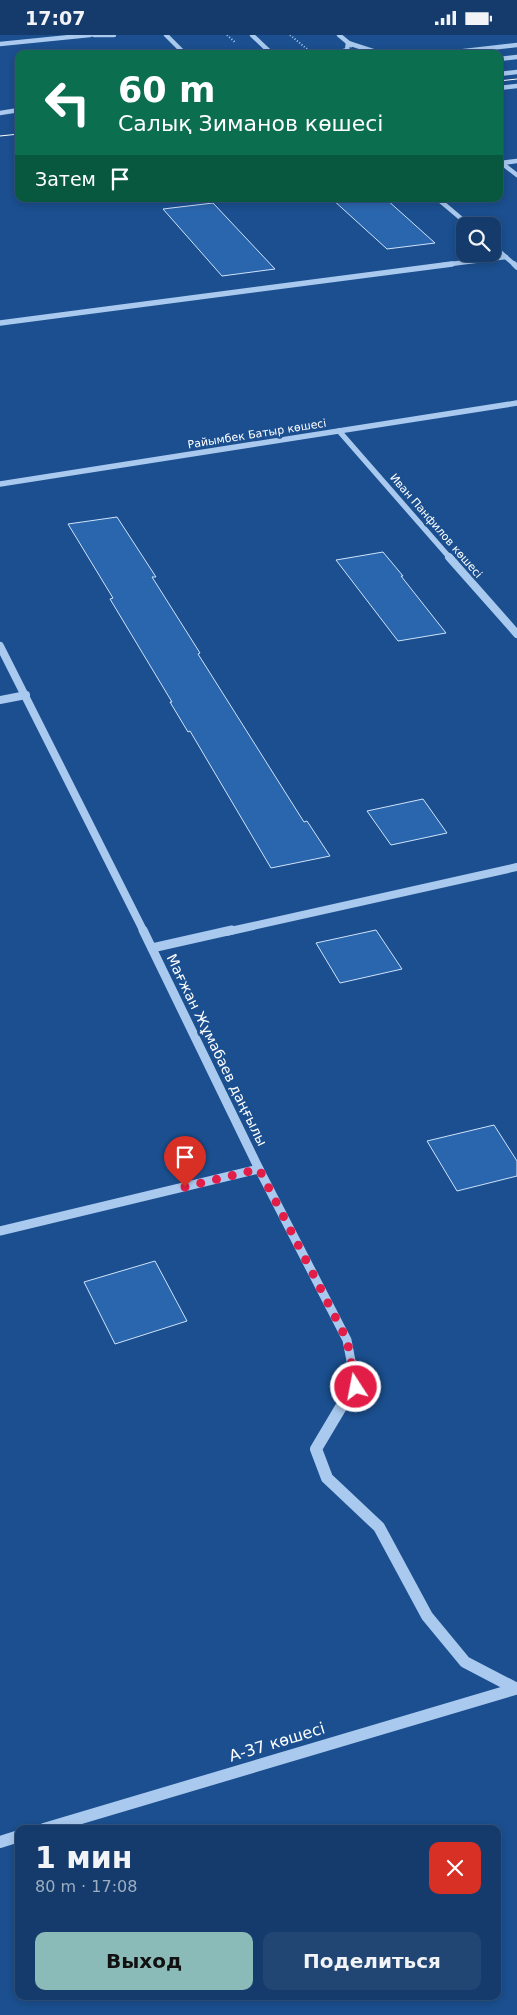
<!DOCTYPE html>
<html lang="ru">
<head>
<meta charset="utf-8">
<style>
	:root { --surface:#143b6b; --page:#214673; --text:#f1f3f6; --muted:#9dadc1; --line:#33557e; --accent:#8bbbb9 }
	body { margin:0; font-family:"DejaVu Sans",sans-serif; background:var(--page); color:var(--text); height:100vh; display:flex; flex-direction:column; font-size:19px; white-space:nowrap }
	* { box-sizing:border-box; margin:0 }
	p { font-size:16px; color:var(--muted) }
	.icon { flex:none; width:28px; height:28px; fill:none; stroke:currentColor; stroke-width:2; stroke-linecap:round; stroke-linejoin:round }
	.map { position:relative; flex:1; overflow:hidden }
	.side { position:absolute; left:15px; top:1790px; width:486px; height:175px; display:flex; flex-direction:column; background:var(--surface); border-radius:10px; box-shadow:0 2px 8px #0003,0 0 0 1px var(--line) }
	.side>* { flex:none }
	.banner { position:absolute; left:15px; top:15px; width:488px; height:152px; border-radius:10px; box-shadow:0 2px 8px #0003,0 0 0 1px var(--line); background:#0b6e4f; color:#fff; overflow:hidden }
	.fabs { position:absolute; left:456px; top:182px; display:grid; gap:10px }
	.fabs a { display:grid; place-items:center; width:45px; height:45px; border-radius:10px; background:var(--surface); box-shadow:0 2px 8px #0003,0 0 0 1px var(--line); font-size:25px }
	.pin { position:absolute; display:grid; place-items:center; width:42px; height:42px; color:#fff; margin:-51px -21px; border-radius:50% 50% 50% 0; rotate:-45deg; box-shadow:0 0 5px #0007 }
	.pin .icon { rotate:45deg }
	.me { position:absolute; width:55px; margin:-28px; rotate:349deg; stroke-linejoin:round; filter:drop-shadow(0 0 4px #0008) }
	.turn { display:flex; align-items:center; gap:18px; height:105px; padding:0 20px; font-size:22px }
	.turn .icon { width:65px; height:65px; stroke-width:2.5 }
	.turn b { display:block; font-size:35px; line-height:42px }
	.then { display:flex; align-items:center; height:48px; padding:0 20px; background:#0003; gap:10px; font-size:19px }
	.round { display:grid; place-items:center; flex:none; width:52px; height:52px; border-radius:10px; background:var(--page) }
	.overview { display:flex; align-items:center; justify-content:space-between; height:85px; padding:0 20px }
	h1 { font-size:30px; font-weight:800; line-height:38px }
	.button { display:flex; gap:10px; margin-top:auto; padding:10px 20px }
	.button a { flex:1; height:58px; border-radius:10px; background:var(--accent); color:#111; font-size:20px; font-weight:800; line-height:58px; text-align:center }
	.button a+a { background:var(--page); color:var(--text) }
	.status { display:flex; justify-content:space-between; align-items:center; height:35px; padding:0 25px; background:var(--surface); direction:ltr }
	.status svg { height:14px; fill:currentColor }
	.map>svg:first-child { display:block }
	.building { fill:#2a66ad; stroke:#cfe3fa }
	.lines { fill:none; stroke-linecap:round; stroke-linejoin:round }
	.path { stroke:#a9c9ee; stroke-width:2; stroke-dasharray:1 2; stroke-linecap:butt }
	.minor-far4 { stroke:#a9c9ee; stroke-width:4.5 }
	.minor-far3 { stroke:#a9c9ee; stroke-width:5.5 }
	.minor-far2 { stroke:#a9c9ee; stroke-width:8 }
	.minor-far1 { stroke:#a9c9ee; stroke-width:9 }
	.minor { stroke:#a9c9ee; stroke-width:12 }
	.tram { stroke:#fff; stroke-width:1 }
	.route { stroke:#e11d48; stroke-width:9; stroke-dasharray:0 16.2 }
	.labels { text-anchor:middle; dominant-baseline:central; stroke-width:5; stroke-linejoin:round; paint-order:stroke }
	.far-street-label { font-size:11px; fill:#fff; stroke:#1b4f8f }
	.street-label { font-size:14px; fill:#fff; stroke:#1b4f8f }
	.near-street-label { font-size:16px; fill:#fff; stroke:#1b4f8f }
</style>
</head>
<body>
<div class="status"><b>17:07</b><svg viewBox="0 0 49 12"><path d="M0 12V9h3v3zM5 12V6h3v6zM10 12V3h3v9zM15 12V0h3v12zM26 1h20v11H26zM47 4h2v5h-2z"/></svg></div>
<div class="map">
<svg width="517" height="1980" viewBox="0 0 517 1980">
	<rect width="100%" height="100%" fill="#1b4f8f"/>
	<g class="building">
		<polygon points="332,164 386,164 435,208 387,214"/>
		<polygon points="213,168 275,234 222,241 163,174"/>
		<polygon points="117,482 156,542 152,542 200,618 198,619 304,787 307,786 330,821 271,833 190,696 188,697 170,667 172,667 110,564 113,563 68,489"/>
		<polygon points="383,517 403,541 401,541 446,598 398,606 336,525"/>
		<polygon points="423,764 447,798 391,810 367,776"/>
		<polygon points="376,895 402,934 340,948 316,908"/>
		<polygon points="494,1090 517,1126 517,1141 457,1156 427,1106"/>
		<polygon points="155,1226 187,1286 115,1309 84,1247"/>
	</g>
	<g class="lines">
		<g class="path">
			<polyline points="227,0 236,8"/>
			<polyline points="290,0 313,19"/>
		</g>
		<g class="minor-far4">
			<polyline points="94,0 114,0"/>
			<polyline points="166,0 182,16 168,19"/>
			<polyline points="252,0 272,19"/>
			<polyline points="339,0 351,10"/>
			<polyline points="348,8 382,19"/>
			<polyline points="0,9 90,0"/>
			<polyline points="335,19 347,15 348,8"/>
			<polyline points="438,19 517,10"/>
			<polyline points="499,24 517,22"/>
			<polyline points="499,39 517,37"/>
			<polyline points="499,53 517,51"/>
			<polyline points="0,78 19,75"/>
			<polyline points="499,126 517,140"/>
			<polyline points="501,128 517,126"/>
			<polyline points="438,164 470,191"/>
			<polyline points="492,210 515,230"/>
			<polyline points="443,230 506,222"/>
		</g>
		<g class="minor-far3">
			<polyline points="514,229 517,232"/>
			<polyline points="0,288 452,229"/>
			<polyline points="339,396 450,523"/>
			<polyline points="0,449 517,368"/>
		</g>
		<g class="minor-far2">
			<polyline points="449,522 517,599"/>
			<polyline points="0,611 144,897"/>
			<polyline points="0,665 26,660"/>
			<polyline points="226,897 517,832"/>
		</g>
		<g class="minor-far1">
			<polyline points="143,895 259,1134 347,1305 356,1352 340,1373"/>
			<polyline points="152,913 232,895"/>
			<polyline points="0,1196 259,1134"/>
		</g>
		<g class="minor">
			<polyline points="341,1372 316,1414 327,1443 379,1492 427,1581 465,1627 515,1653"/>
			<polyline points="44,1794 515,1654"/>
			<polyline points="0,1807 19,1801"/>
		</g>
		<g class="tram">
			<polyline points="499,46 517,44"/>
			<polyline points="0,101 19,99"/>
		</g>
	</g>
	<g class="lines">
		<polyline class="route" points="185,1152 259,1134 347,1305 356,1352"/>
	</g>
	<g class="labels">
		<g class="far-street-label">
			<text transform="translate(257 399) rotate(-9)">Райымбек Батыр көшесі</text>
			<text transform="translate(436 491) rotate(49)">Иван Панфилов көшесі</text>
		</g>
		<g class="street-label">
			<text transform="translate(217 1015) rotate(64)">Мағжан Жұмабаев даңғылы</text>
		</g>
		<g class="near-street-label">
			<text transform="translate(277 1707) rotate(-17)">А-37 көшесі</text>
		</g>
	</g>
</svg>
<div class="fabs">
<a><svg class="icon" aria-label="search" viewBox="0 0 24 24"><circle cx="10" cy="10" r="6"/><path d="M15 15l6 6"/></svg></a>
</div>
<div class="pin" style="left:185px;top:1152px;background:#d93025"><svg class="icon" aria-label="arrive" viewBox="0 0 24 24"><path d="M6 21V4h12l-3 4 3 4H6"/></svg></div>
<svg class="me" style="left:356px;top:1352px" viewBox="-20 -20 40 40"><circle r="17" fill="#e11d48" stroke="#fff" stroke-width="3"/><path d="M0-11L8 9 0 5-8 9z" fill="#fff"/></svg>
<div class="banner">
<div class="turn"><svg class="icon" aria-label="left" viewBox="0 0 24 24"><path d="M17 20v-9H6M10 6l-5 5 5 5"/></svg><div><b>60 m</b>Салық Зиманов көшесі</div></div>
<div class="then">Затем<svg class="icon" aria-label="arrive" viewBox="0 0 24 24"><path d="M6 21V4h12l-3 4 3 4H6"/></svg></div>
</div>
<section class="side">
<div class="overview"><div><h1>1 мин</h1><p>80 m · 17:08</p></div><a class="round" style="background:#d93025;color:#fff"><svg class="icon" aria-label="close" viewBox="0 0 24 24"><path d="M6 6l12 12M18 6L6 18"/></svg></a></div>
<div class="button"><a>Выход</a><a>Поделиться</a></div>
</section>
</div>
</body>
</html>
